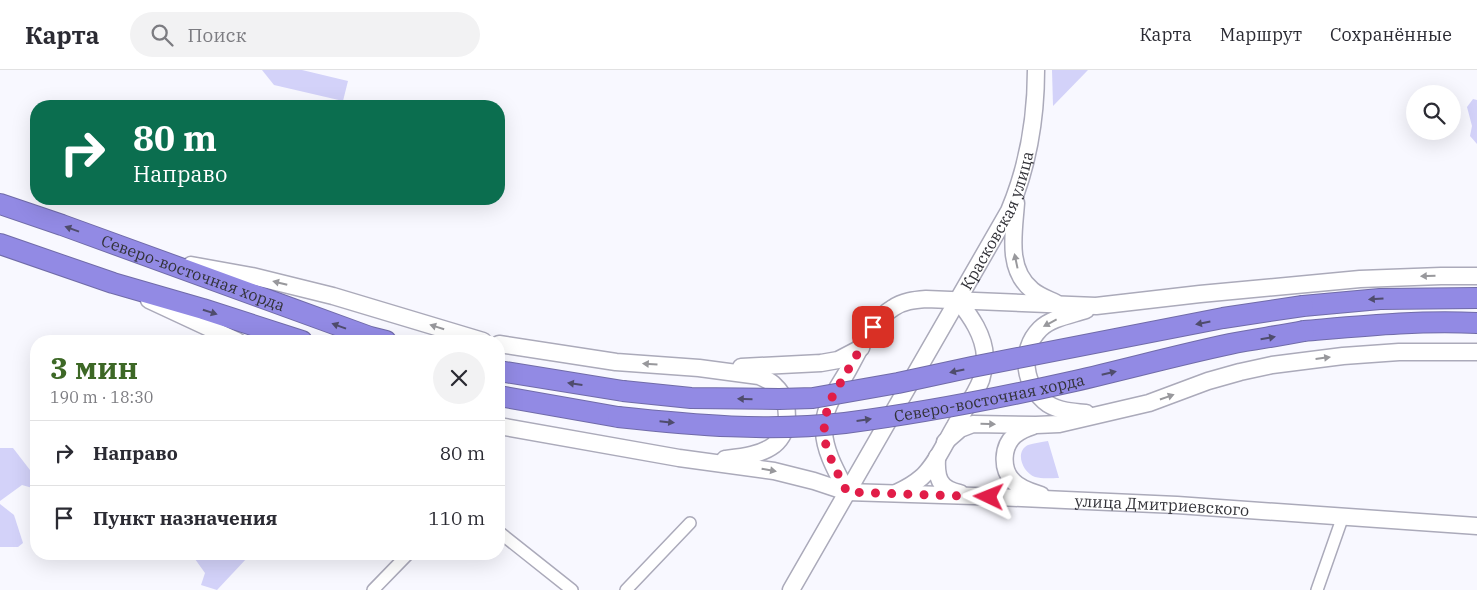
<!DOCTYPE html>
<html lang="ru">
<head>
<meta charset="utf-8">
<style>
	:root { --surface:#fff; --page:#f2f2f3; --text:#2b2b33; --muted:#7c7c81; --line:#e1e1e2; --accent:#3d6826 }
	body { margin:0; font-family:"IBM Plex Serif",serif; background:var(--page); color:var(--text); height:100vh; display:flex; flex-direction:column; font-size:19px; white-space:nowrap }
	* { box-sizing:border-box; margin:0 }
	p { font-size:16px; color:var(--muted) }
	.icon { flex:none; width:28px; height:28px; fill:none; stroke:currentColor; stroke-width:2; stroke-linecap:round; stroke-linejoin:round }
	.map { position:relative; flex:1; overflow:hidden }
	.drawer { position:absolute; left:30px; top:265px; width:475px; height:225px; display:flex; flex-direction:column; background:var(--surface); border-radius:20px; box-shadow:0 5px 20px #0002 }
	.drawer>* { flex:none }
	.banner { position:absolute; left:30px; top:30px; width:475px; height:105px; border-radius:20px; box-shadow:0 5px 20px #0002; background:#0b6e4f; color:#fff; overflow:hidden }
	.tools { position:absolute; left:1406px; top:15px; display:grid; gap:10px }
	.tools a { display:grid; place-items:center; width:55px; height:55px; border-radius:50%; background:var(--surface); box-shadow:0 5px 20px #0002; font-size:25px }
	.pin { position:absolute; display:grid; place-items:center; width:42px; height:42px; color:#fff; margin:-21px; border-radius:10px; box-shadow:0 2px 8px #0006 }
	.me { position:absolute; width:55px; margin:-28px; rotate:272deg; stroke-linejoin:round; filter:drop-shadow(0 0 4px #0008) }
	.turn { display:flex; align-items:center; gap:18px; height:105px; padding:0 20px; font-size:22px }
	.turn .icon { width:65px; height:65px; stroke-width:2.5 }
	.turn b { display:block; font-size:35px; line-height:42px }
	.round { display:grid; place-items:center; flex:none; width:52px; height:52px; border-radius:26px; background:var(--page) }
	.head { display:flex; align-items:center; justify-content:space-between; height:85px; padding:0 20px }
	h1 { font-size:30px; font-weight:800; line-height:38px; color:var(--accent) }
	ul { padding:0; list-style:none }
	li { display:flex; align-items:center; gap:15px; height:65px; padding:0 20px; border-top:1px solid var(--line) }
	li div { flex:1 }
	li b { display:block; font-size:19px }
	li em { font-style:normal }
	header { display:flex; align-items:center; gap:30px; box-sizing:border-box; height:70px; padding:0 25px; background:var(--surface); border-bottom:1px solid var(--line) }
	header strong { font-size:24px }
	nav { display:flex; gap:28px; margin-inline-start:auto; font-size:18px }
	.search { width:350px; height:45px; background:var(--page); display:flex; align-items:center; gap:12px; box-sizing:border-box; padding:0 18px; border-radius:28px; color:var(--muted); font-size:19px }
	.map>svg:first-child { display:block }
	.green { fill:#d3d2f9 }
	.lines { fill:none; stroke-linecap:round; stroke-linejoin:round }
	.street-casing { stroke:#abaaba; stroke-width:14 }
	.secondary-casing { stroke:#abaaba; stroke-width:19 }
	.highway-casing { stroke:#706ba8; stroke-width:22 }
	.street { stroke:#fff; stroke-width:11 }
	.secondary { stroke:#fff; stroke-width:16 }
	.highway { stroke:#928ae4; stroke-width:20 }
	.highway-bridge-casing { stroke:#706ba8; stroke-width:22; stroke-linecap:butt }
	.highway-bridge { stroke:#928ae4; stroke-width:20 }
	.oneway { fill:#4f4c6c }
	.oneway2 { fill:#98989c }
	.route { stroke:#e11d48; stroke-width:9; stroke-dasharray:0 16.2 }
	.labels { text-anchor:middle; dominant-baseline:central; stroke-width:4.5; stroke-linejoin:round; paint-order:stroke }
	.street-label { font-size:16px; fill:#323238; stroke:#fff }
</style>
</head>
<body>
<header>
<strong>Карта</strong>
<div class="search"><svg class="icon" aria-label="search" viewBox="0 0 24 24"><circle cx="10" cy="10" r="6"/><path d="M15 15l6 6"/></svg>Поиск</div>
<nav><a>Карта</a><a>Маршрут</a><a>Сохранённые</a></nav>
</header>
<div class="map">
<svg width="1477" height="520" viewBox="0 0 1477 520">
	<rect width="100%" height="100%" fill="#f8f8ff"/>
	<g class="green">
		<polygon points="262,0 302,0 348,11 343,31 274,15"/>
		<polygon points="1052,0 1088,0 1053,36"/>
		<polygon points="1473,29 1477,30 1477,74 1470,66 1472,56 1467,37"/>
		<path d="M1048,371l11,37c-7,0 -17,1 -24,-1 -12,-4 -21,-25 -7,-32 6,-2 14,-3 20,-4z"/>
		<polygon points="0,378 13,378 30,400 36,400 36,419 22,415 0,431"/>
		<polygon points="0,434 14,445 23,473 18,477 0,477"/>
		<polygon points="195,484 248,484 247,488 217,520 201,515 205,503 195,489"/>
	</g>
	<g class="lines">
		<g class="street-casing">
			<g id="street">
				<polyline points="499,462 572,520"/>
				<polyline points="373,520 408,484"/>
				<polyline points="626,520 690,453"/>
				<polyline points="1317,520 1343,446"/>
			</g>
		</g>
		<g class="secondary-casing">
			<g id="secondary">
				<path d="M1016,133c-2,29 -10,66 16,87 7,6 16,9 24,13"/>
				<polyline points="191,195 252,206 333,226 483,271"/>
				<polyline points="149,230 237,271"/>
				<path d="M499,274l117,18 83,6 60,8c6,3 12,5 16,10 16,15 16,45 -1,59 -13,10 -33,12 -49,14"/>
				<polyline points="741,297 821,293 838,290 861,278"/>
				<path d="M1086,343c-13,-1 -27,-2 -38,-9 -24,-17 -30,-53 -8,-75 11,-11 31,-14 46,-19"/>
				<path id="s1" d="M499,356l180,32 95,13 40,10 33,11 127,4 203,9 300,21"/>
				<path d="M1033,356c-7,2 -13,5 -18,9 -13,11 -14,34 -2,46 7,8 19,11 28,14"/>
				<polyline points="945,372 960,359 973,354 1036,355 1059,354 1149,333 1208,311 1240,302 1272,295 1343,286 1399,282 1477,282"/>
				<path d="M937,387c-1,19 1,32 23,36"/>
				<path d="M847,422c-9,-18 -22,-39 -23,-60 0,-4 0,-11 1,-15 3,-16 14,-31 22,-45 12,-21 24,-51 46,-64 10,-7 21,-8 33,-9l170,7 104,-12 160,-15 81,-3h36"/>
				<path d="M896,423c9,-4 18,-9 26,-16 14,-13 23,-34 33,-51 8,-15 20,-30 26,-46 2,-8 4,-15 4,-23 -1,-22 -14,-40 -27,-57"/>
				<path id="s2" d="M791,520l218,-379c19,-45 27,-93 27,-141"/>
			</g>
		</g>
		<g class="highway-casing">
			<g id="highway">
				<path id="s3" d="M0,134l62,21 308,112 16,4"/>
				<polyline points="0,174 113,213 203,239 302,271"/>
				<polyline points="1303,236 1380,229 1477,228"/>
				<path d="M1304,261c58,-5 115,-11 173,-8"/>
				<polyline points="499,301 623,321"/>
				<polyline points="499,326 618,347"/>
			</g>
		</g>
		<use href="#street" class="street"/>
		<use href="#secondary" class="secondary"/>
		<use href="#highway" class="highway"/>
		<g class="highway-bridge-casing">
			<g id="highway-bridge">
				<polyline points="623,321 691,328 779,329 813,328 898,313 972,297 1223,248 1303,236"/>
				<path id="s4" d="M618,347c75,8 151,15 227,6 77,-10 154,-25 230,-42 52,-12 103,-26 155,-37 24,-5 50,-8 74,-13"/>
			</g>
		</g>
		<use href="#highway-bridge" class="highway-bridge"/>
	</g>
	<defs><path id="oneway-solid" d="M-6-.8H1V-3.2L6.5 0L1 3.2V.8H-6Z" transform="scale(1.25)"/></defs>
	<g class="oneway">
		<use href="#oneway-solid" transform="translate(72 159) rotate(-160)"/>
		<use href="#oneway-solid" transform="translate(1376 229) rotate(176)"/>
		<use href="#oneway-solid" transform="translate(210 242) rotate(18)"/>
		<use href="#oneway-solid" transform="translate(1203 253) rotate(169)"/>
		<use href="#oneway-solid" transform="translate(339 256) rotate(-160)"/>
		<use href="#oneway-solid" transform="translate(1268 268) rotate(-10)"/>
		<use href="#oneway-solid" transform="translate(957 301) rotate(168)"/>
		<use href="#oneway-solid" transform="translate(1109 303) rotate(-13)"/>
		<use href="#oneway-solid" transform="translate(575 314) rotate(-172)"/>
		<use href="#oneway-solid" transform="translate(745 329) rotate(-179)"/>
		<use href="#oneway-solid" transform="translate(864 350) rotate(-8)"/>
		<use href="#oneway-solid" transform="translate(667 352) rotate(6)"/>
	</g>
	<g class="oneway2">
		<use href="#oneway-solid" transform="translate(1016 191) rotate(-102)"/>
		<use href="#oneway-solid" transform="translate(1428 206) rotate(178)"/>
		<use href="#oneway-solid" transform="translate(280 213) rotate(-166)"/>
		<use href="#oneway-solid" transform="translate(1050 253) rotate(152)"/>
		<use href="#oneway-solid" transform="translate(437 257) rotate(-163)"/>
		<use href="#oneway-solid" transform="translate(1323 288) rotate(-7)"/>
		<use href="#oneway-solid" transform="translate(650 294) rotate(-176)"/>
		<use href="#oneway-solid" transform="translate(1167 327) rotate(-19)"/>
		<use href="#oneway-solid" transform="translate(988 354) rotate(2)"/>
		<use href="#oneway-solid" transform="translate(769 400) rotate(10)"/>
	</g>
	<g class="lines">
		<polyline class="route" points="873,257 831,329 825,347 824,362 826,376 833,394 847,422 989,427"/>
	</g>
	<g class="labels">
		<g class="street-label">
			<text stroke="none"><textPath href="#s2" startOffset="424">Красковская улица</textPath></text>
			<text stroke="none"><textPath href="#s3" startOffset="205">Северо-восточная хорда</textPath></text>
			<text stroke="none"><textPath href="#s4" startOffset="374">Северо-восточная хорда</textPath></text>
			<text stroke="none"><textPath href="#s1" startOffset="670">улица Дмитриевского</textPath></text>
		</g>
	</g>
</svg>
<div class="tools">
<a><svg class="icon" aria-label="search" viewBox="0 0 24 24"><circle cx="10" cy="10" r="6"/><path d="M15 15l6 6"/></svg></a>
</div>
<div class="pin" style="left:873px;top:257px;background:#d93025"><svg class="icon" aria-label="arrive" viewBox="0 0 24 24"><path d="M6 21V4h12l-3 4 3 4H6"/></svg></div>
<svg class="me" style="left:989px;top:427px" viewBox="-20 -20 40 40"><path d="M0-17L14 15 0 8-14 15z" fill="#e11d48" stroke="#fff" stroke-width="4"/></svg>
<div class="banner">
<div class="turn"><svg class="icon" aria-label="right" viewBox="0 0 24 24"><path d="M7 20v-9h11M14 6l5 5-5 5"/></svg><div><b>80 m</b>Направо</div></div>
</div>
<section class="drawer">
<div class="head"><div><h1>3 мин</h1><p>190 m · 18:30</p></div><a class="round"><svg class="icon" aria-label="close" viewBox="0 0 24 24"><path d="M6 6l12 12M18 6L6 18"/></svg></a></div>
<ul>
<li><svg class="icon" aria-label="right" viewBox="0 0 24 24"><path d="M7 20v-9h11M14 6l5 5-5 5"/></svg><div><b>Направо</b></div><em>80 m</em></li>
<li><svg class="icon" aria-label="arrive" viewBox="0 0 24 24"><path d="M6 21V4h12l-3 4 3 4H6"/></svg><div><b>Пункт назначения</b></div><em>110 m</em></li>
</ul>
</section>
</div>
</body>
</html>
